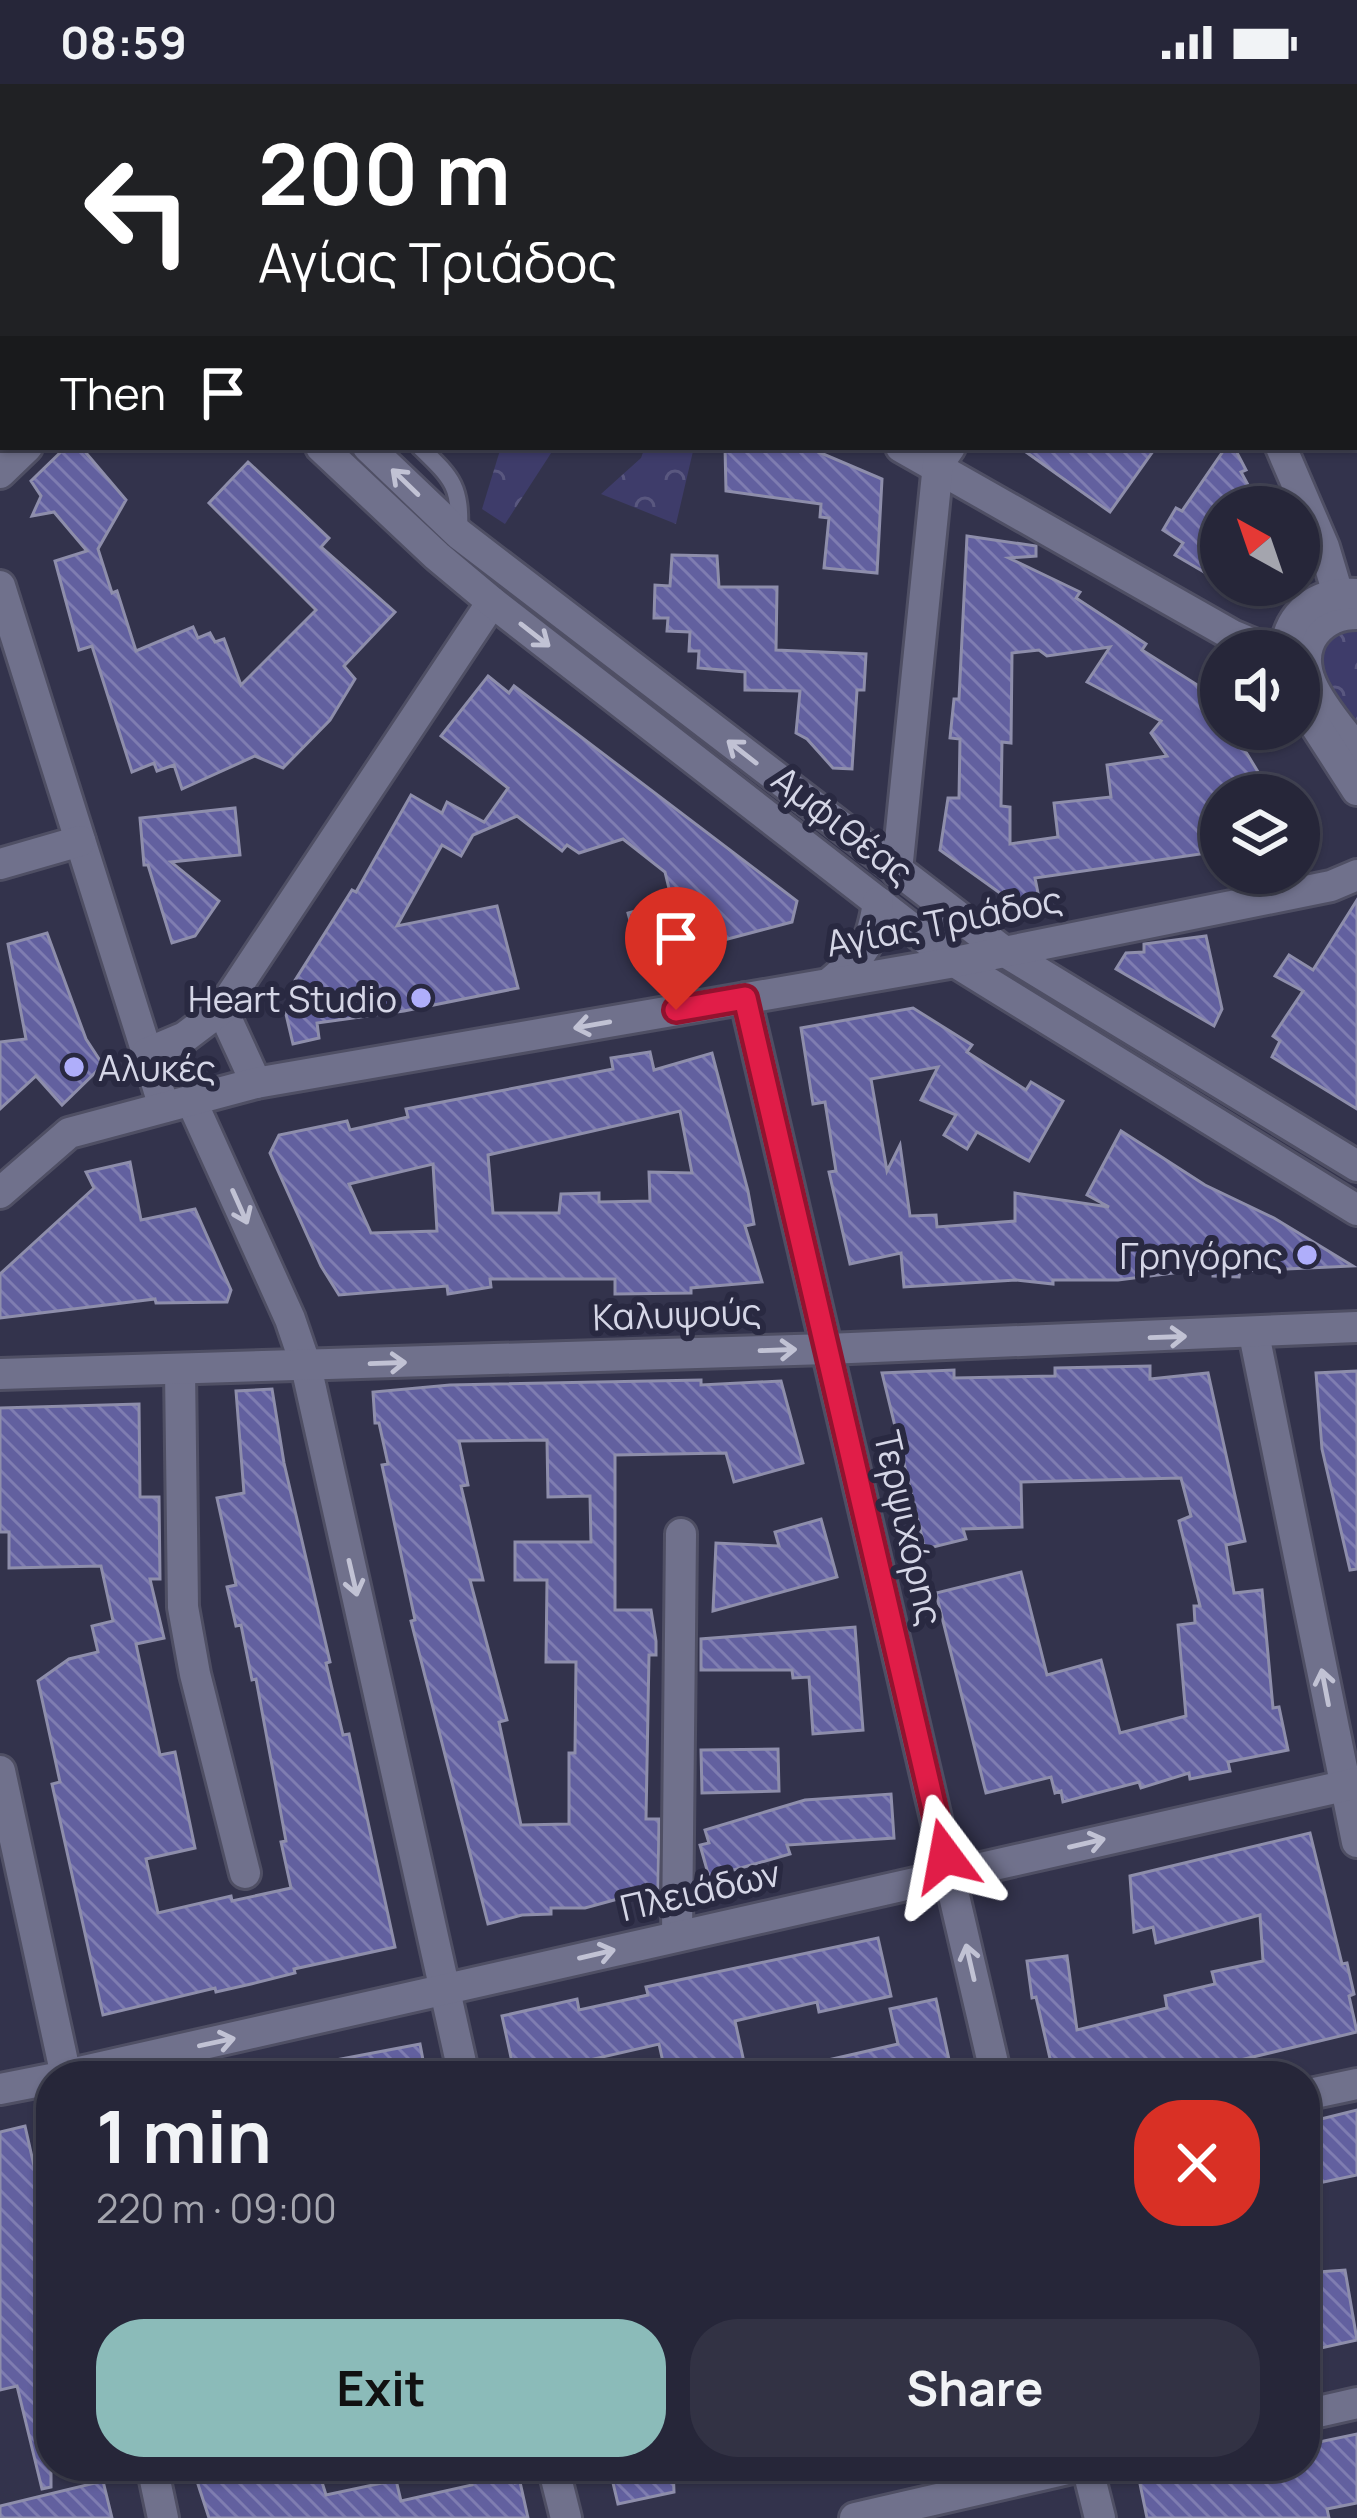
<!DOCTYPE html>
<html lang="en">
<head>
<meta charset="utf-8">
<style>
	:root { --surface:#262639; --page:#323244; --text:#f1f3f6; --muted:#a4a5ae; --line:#424353; --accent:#8bbbb9 }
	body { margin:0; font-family:Manrope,sans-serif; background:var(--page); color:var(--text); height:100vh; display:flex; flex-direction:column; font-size:45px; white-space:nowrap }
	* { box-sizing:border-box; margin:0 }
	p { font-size:39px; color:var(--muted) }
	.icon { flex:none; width:66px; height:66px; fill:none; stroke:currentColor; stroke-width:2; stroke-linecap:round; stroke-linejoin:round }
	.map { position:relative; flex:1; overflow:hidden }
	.panel { position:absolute; left:36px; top:1977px; width:1284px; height:420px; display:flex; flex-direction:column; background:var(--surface); border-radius:48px; box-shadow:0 3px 9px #0004,0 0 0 3px var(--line) }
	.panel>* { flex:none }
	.guide { position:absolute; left:0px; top:0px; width:1359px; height:366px; box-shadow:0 3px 9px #0004,0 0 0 3px var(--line); background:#202124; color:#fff; overflow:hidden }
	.needle { width:78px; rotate:320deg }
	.buttons { position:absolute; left:1200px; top:402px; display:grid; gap:24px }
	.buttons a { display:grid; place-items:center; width:120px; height:120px; border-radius:50%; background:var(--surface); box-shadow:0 3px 9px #0004,0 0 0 3px var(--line); font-size:60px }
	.pin { position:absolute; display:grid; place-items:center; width:102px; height:102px; color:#fff; margin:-123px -51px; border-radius:50% 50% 50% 0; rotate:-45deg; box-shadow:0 0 12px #0007 }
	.pin .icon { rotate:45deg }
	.me { position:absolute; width:132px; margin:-66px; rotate:347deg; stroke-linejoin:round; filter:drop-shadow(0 0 9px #0008) }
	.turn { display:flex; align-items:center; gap:42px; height:252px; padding:0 60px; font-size:54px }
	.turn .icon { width:156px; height:156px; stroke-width:2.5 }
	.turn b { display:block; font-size:84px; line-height:102px }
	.then { display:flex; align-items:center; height:114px; padding:0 60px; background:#0003; gap:24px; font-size:45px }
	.round { display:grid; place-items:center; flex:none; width:126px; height:126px; border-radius:48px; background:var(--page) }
	.headline { display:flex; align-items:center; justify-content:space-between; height:204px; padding:0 60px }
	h1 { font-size:72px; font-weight:700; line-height:90px }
	.action { display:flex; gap:24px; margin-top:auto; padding:24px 60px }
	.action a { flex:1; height:138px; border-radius:48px; background:var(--accent); color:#111; font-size:48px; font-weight:700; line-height:138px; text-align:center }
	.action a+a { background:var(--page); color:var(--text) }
	.status { display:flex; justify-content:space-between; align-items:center; height:84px; padding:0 60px; background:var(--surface); direction:ltr }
	.status svg { height:33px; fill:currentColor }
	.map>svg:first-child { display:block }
	.park { fill:url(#park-crowns) }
	.building { fill:url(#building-back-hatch); stroke:#8e8eab; stroke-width:3; fill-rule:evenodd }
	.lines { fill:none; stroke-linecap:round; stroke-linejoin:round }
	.lane-casing { stroke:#4f4f64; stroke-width:22 }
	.street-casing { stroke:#4f4f64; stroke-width:36 }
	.secondary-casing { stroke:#4f4f64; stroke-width:36 }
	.lane { stroke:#70718c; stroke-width:16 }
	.street { stroke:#70718c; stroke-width:30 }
	.secondary { stroke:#70718c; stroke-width:30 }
	.oneway { stroke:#c1c2d4 }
	.route-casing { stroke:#92132f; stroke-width:30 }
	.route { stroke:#e11d48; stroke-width:21 }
	.poi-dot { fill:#afaefa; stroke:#292941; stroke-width:4.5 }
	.labels { text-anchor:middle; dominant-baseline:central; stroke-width:12; stroke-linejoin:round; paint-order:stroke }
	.street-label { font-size:36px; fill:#d5d6e6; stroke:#292941 }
	.poi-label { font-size:36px; fill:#d5d6e6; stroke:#292941; text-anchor:end }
</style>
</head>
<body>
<div class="status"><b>08:59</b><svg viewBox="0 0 49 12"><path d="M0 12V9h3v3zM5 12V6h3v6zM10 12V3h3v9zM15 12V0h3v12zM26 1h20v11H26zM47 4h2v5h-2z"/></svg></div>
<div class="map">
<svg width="1357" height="2434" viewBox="0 0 1357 2434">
	<defs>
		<pattern id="park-crowns" width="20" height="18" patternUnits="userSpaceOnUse" patternTransform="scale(3)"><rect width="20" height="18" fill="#3e3c6a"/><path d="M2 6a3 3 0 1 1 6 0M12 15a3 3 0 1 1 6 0" fill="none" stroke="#59577f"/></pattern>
		<pattern id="building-back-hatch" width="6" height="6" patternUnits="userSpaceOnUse" patternTransform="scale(3)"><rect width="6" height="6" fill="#62609f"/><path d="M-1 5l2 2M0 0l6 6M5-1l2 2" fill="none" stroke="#7f7db1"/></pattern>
	</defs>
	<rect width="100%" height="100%" fill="#33334c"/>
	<g class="park">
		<polygon points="501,363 555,363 505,440 482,425"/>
		<polygon points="645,363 694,363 676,440 601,410 641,374"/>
		<polygon points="1357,530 1357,666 1306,576"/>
	</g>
	<g class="building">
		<polygon points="66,363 81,363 126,416 98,465 112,509 117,507 136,567 193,543 198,554 210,549 215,558 224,555 241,601 316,526 209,419 248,378 329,454 321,463 395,528 344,582 355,595 330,636 283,684 255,672 182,705 174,681 157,687 154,679 132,688 92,562 79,566 55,477 87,467 54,428 32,432 41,412 31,397"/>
		<polygon points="725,363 807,363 882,395 877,489 824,484 829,434 820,433 821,420 726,407"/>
		<polygon points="1019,363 1156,363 1110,428"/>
		<polygon points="1226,363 1234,363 1246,386 1241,388 1260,423 1221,423 1221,498 1175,471 1183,459 1163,446 1176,424 1182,427"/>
		<path d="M967,452l69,10v10l-27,2 71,34 -4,6 70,46 -4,6 57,36 22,30v13h11l40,66h-51v56l-186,27 4,20 -28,3 -71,-51 8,-52h11l1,-59 -10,-1 4,-39h5zM1110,563l-23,35 74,39 -10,12 16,23 -60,9 4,32 -57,6 4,34 -48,7v-37l-9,-1 1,-64 9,1 1,-90 27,-3 8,6z"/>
		<polygon points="672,471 717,472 719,503 777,503 776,566 866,570 864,606 857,606 852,685 833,684 807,655 796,649 800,607 745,606 745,588 698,584 699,567 689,567 690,548 667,547 668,534 654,534 655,501 670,502"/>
		<polygon points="488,592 509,609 514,602 797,817 792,838 641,878 628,829 672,817 665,788 623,755 579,769 567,761 562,767 517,732 473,751 461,772 442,761 397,842 497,822 518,904 404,927 317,939 319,954 293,960 285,926 297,910 289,906 352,806 356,808 411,711 442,729 447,718 484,738 508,704 441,652"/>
		<polygon points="235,724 240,771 171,778 219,817 195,852 172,859 148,781 144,781 140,734"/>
		<polygon points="1357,816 1357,1025 1272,973 1280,957 1273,952 1303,907 1275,892 1289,871 1313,886"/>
		<polygon points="47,849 86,955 103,981 62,1021 36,992 0,1025 0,958 26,955 8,860"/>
		<polygon points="1206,852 1222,925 1214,942 1116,885 1126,869 1144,868 1144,860"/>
		<polygon points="913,924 972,961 967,968 1026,1006 1031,998 1063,1017 1029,1077 977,1048 967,1065 944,1051 956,1031 921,1016 938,983 871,995 887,1087 900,1061 910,1132 936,1131 937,1143 1015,1137 1015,1109 1109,1123 1087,1111 1121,1047 1205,1101 1274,1134 1353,1182 1240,1187 1239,1193 1213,1192 1213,1184 1118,1196 1053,1196 1053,1200 1016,1196 904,1203 901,1169 850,1180 829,1088 836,1087 825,1018 813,1020 801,944"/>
		<path d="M650,968l4,18 58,-17 36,138 6,33 -9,2 17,56 -71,6v5l-76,1v-15h-125l1,8 -43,7 -1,-8 -108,9 -18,-29 -51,-113 9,-18 68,-14 3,9 58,-13 -2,-8 207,-40 -2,-11zM680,1027l12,62 -43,-1 1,29 -51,1v-9l-38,1 -2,19h-66l-5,-58zM433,1080l4,67 -66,2 -22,-49z"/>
		<polygon points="130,1078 141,1136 195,1125 231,1206 227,1218 156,1219 155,1215 0,1234 0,1190 94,1104 86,1088"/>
		<polygon points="1150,1282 1150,1295 1208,1289 1245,1457 1226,1461 1234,1509 1262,1506 1273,1624 1279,1623 1288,1666 1228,1678 1230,1687 1190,1695 1189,1689 1141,1704 1139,1698 1063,1718 1061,1707 1055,1709 1051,1693 986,1709 936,1509 1021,1488 1047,1591 1101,1576 1120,1649 1186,1632 1178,1541 1195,1539 1194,1522 1200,1522 1179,1437 1191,1432 1181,1394 1021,1398 1022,1443 963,1445 966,1455 925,1465 882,1289 954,1286 954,1294 1055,1292 1055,1284"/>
		<polygon points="1357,1287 1357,1485 1350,1486 1322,1365 1316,1289"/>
		<path d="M701,1296v5l80,-4 22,82 -69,19 -8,-29 -111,2v155h36l5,31v14h-7l-3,164h13l-1,69 -73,20h-34v6l-29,1 -34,9 -77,-303 4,-1 -33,-155 6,-1 -9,-41h-4l-2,-31 77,-7zM547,1356l1,57 42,-1 1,46h-76v38h32l-1,82h30l-1,91h-6v71l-48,1 -22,-103 8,-2 -37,-140h13l-22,-94 7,-1 -9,-44z"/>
		<polygon points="272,1305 284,1379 330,1578 326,1579 343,1651 349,1650 395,1863 294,1885 295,1889 251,1900 216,1908 215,1904 103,1931 52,1700 60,1698 38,1597 69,1575 98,1568 92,1542 113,1537 101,1482 9,1484 9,1448 0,1448 0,1324 139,1320 140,1413 159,1413 160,1495 150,1495 164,1554 136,1560 160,1671 175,1668 195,1764 146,1775 158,1829 231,1812 232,1817 291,1804 281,1758 286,1757 256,1595 252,1596 241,1541 236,1542 227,1503 236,1501 217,1414 244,1409 236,1307"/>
		<polygon points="821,1435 837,1493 713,1527 716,1459 779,1462 775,1448"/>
		<polygon points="855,1543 863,1646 813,1650 809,1593 793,1594 792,1586 701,1586 701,1555"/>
		<polygon points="778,1665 779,1707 702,1709 701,1666"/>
		<polygon points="891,1710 894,1754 787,1761 790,1770 709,1793 700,1761 709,1759 705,1746 805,1716"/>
		<polygon points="1310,1749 1342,1880 1347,1879 1354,1910 1349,1912 1357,1948 1182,1990 1182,1987 1159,1992 1054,1992 1036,1913 1032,1914 1027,1877 1067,1872 1077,1946 1167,1924 1165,1912 1215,1900 1212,1888 1263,1877 1260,1831 1156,1859 1153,1843 1134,1848 1130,1792"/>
		<polygon points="878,1854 891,1912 819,1928 817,1918 735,1937 747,1992 694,1992 693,1980 665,1987 659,1960 589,1976 593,1992 519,1992 516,1977 512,1978 502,1932 577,1915 579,1926 648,1911 646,1903"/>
		<polygon points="936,1915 951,1985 920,1992 803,1992 802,1982 898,1960 890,1925"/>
		<polygon points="420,1960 426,1992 321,1992 320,1979"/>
		<polygon points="1357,2026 1357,2091 1305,2102 1305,2039"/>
		<polygon points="25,2042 51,2157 51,2403 42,2405 17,2302 0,2306 0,2048"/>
		<polygon points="1345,2186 1357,2256 1321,2264 1312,2227 1305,2222 1305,2189"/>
		<polygon points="1357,2350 1357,2419 1327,2425 1329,2434 1147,2434 1139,2395 1201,2382 1305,2382 1305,2361"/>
		<polygon points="212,2382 317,2382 326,2411 396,2396 401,2417 472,2401 467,2382 511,2382 515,2399 520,2398 528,2434 209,2434 194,2388"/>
		<polygon points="609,2382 673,2382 674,2408 618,2420"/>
		<polygon points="103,2397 112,2434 0,2434 0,2422"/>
	</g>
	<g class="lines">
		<g class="lane-casing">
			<path id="lane" d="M420,363c33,32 41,39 39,87"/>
		</g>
		<g class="street-casing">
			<g id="street">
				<polyline points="66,0 73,3"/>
				<polyline points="596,0 600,3"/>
				<polyline points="369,3 372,0"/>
				<polyline points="797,3 799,0"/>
				<polyline points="1260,3 1265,0"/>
				<polyline points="1356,264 1357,263"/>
				<polyline points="901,363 1232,551 1270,567"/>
				<polyline points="0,389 27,363"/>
				<polyline points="0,502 164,1023"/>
				<path d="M1357,530c-17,0 -31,5 -42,19 -30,39 21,87 42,117"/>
				<polyline points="0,780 80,757"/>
				<polyline points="897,787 938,380 950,363"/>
				<polyline points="745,914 996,1992"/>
				<polyline points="222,925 256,999"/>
				<polyline points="147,969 185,953 222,925 492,518"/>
				<polyline points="191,1016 290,1235 306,1282 464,1992"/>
				<polyline points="1254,1250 1357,1758"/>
				<polyline points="180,1286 183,1523 195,1590 245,1789"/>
				<polyline points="0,1687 66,1992"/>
				<polyline points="677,1851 681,1450"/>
				<polyline points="1305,2011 1357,2000"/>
				<polyline points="1305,2331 1357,2319"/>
				<polyline points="152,2382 163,2434"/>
				<polyline points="553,2382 566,2434"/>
				<polyline points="1087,2382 1100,2434"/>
				<polyline points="855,2434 1081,2382"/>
			</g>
		</g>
		<g class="secondary-casing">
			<g id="secondary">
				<polyline points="1110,0 1111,3"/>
				<polyline points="0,12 3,14"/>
				<polyline points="0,60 3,62"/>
				<polyline points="321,363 437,472 492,518 955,878 1357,1126"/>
				<polyline points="368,363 459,450 1002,866 1357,1082"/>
				<polyline points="1281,363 1324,463 1338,510"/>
				<path d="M1285,567c4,-39 33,-60 72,-57"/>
				<polyline points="1299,616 1357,706"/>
				<path d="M832,897c32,-27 40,-37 46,-79"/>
				<polyline points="0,1109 69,1049 256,999 955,878 1331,802 1357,791"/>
				<polyline points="0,1290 827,1265 1357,1243"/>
				<polyline points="62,1992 1357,1699"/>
				<polyline points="0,2005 51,1995"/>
			</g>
		</g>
		<use href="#lane" class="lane"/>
		<use href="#street" class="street"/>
		<use href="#secondary" class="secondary"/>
	</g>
	<defs><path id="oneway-shaft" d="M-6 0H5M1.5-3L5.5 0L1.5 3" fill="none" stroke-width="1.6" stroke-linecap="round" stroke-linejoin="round" transform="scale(3)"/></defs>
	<g class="oneway">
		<use href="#oneway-shaft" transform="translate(405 398) rotate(-136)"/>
		<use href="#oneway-shaft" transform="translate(535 551) rotate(38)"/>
		<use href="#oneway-shaft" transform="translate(742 668) rotate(-142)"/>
		<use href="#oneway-shaft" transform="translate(592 941) rotate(170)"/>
		<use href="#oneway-shaft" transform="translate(240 1123) rotate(66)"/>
		<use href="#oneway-shaft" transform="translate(1168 1253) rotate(-2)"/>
		<use href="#oneway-shaft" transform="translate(778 1266) rotate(-2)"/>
		<use href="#oneway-shaft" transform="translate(388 1279) rotate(-2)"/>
		<use href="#oneway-shaft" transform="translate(353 1494) rotate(77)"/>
		<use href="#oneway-shaft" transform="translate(1325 1603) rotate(-101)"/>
		<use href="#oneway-shaft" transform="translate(1087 1759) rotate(-13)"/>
		<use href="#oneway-shaft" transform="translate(597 1870) rotate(-13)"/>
		<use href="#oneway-shaft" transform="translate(970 1878) rotate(-103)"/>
		<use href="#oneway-shaft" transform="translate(217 1958) rotate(-12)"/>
	</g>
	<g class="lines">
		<g class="route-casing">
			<polyline id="route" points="676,926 745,914 945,1772"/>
		</g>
		<use href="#route" class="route"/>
	</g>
	<g class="poi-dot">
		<circle cx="421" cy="914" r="12"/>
		<circle cx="74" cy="983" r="12"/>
		<circle cx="1307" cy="1171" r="12"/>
	</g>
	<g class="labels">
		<g class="street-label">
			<text transform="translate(843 741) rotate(38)">Αμφιθέας</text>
			<text transform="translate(944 837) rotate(-11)">Αγίας Τριάδος</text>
			<text transform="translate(677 1230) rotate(-2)">Καλυψούς</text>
			<text transform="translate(909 1444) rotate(77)">Τερψιχόρης</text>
			<text transform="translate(700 1806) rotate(-13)">Πλειάδων</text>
		</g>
		<g class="poi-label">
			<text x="397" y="914">Heart Studio</text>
			<text x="98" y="983" text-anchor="start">Αλυκές</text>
			<text x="1283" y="1171">Γρηγόρης</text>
		</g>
	</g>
</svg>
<div class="buttons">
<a><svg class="needle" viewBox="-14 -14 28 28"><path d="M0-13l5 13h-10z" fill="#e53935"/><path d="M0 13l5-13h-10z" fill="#a4a5ae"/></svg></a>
<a><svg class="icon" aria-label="sound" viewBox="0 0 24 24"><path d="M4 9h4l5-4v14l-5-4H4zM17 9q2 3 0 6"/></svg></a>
<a><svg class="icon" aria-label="layers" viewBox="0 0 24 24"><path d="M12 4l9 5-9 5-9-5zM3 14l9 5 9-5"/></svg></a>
</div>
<div class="pin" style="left:676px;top:926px;background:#d93025"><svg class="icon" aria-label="arrive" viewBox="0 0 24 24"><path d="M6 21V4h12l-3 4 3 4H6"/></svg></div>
<svg class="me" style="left:945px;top:1772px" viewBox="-20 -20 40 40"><path d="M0-17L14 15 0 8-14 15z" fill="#e11d48" stroke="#fff" stroke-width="4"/></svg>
<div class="guide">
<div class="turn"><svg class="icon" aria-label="left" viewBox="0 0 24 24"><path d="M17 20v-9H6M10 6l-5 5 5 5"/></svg><div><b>200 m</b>Αγίας Τριάδος</div></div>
<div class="then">Then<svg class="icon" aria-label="arrive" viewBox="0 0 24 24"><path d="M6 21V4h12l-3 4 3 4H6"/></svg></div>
</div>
<section class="panel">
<div class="headline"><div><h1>1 min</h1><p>220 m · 09:00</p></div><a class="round" style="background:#d93025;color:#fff"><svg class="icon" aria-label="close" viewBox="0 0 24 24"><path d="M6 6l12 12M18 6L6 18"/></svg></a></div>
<div class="action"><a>Exit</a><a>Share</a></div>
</section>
</div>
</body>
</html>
